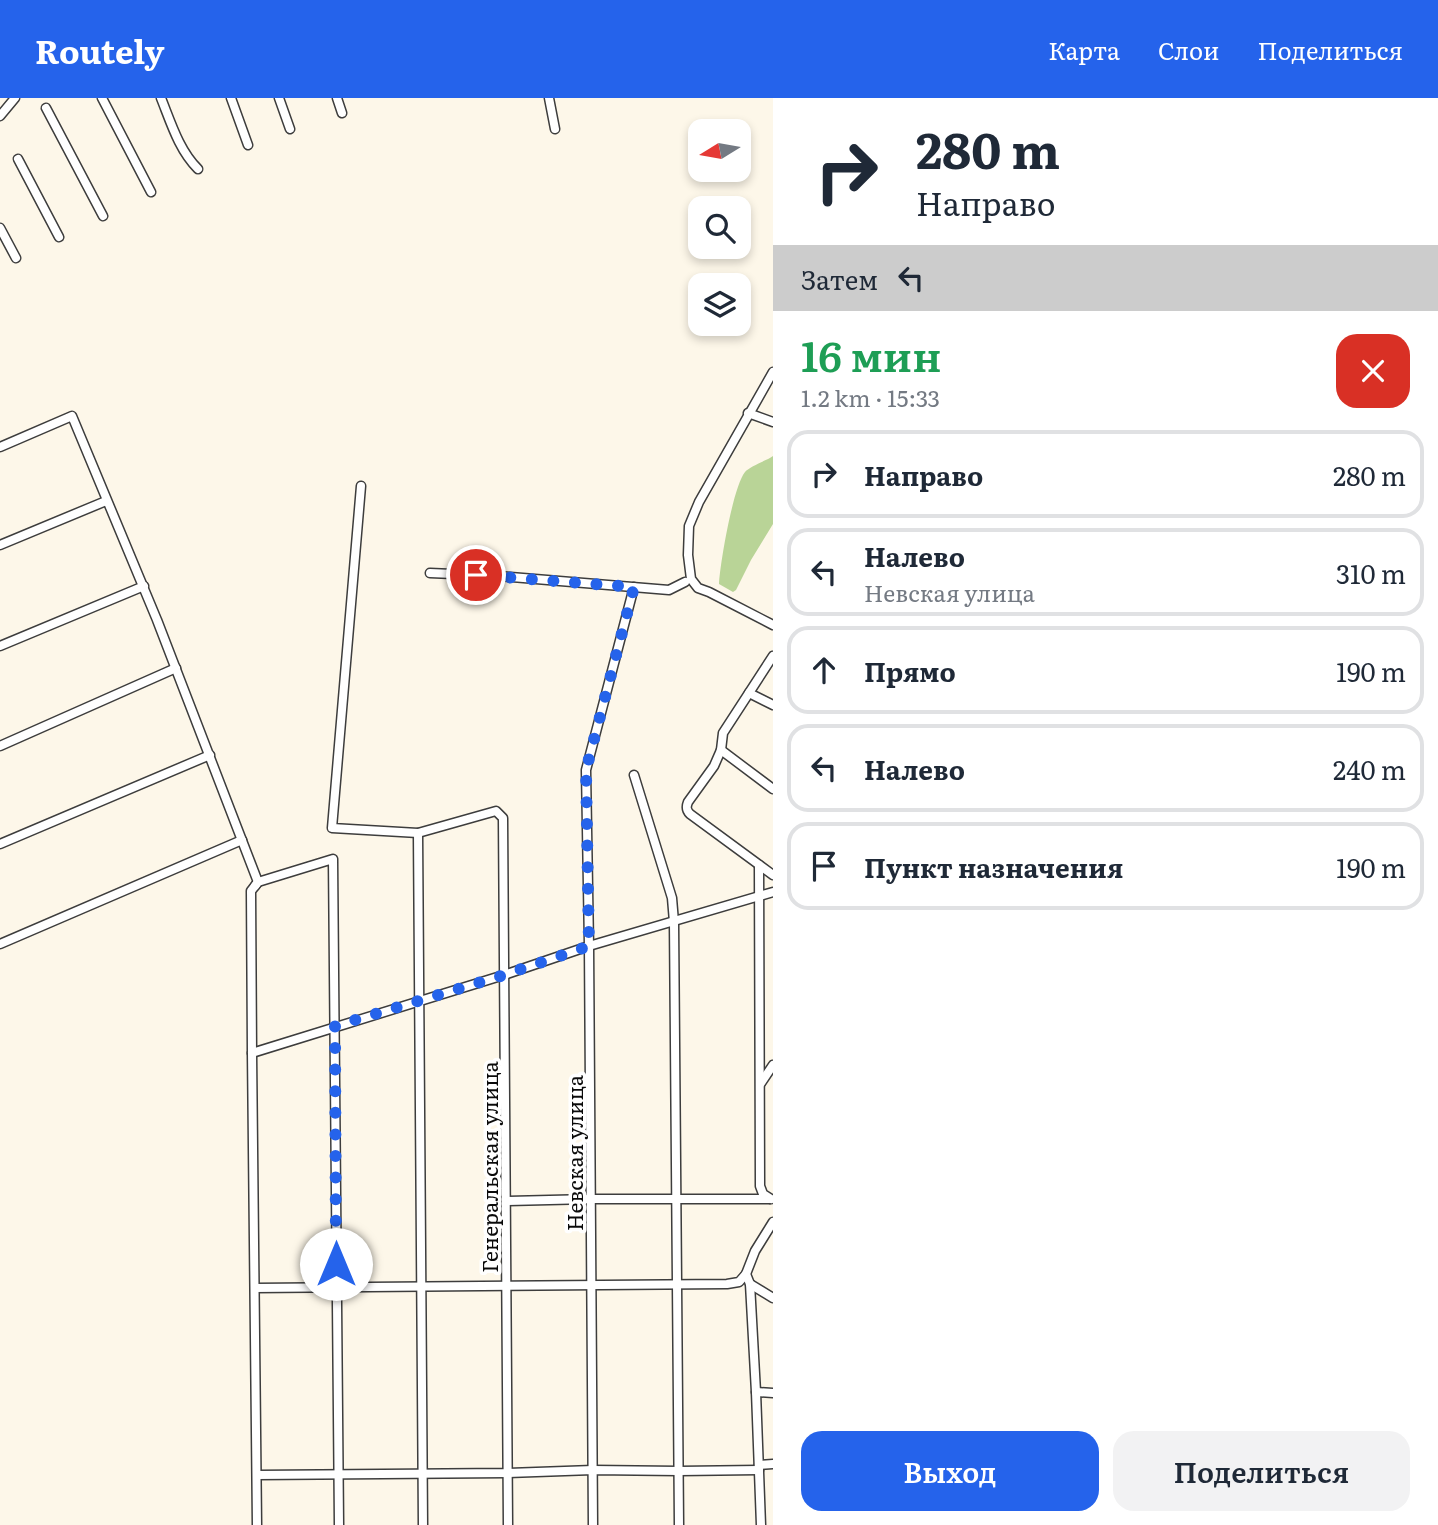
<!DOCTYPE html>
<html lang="ru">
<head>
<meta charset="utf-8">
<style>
	:root { --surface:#fff; --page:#f2f2f3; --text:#1f2937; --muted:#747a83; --line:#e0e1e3; --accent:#2563eb }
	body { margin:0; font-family:Literata,serif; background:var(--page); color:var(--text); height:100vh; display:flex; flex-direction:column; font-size:26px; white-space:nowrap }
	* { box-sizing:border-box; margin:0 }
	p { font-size:23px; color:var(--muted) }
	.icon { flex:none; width:38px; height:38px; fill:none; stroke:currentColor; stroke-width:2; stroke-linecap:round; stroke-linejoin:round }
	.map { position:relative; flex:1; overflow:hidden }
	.side { display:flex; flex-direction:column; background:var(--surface); width:665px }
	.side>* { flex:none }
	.top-card { background:#fff; color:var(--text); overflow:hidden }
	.needle { width:46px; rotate:259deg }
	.controls { position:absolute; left:688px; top:21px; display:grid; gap:14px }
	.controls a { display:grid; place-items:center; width:63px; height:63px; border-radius:14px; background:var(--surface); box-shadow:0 4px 10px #0003; font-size:35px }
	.pin { position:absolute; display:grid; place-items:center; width:60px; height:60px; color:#fff; margin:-30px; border:4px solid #fff; border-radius:50%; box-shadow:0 2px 7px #0007 }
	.me { position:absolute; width:77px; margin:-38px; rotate:0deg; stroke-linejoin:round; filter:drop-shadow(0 0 5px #0008) }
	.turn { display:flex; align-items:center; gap:24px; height:147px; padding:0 28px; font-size:32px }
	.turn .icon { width:91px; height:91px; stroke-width:2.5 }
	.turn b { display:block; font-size:49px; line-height:60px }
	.then { display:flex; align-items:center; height:66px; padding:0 28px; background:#0003; gap:14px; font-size:26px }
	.round { display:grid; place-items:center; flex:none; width:74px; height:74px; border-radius:21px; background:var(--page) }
	.headline { display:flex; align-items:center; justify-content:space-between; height:119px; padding:0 28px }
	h1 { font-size:42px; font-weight:600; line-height:52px; color:#1e9e55 }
	.button { display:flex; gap:14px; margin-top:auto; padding:14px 28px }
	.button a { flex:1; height:80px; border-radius:21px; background:var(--accent); color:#fff; font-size:28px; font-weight:600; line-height:80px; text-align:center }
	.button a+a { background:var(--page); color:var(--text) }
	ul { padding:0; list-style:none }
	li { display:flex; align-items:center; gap:21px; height:88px; margin:0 14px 10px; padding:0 14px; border:4px solid var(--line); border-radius:21px }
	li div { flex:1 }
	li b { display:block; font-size:26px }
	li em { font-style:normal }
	header { display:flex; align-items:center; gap:42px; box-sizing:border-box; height:98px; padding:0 35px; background:var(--accent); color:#fff }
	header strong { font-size:33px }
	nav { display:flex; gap:38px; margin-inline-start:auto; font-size:24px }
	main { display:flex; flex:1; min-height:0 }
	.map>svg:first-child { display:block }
	.forest { fill:#b9d497 }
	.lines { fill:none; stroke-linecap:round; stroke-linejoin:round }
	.minor-casing { stroke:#3d3d3d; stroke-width:11 }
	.minor { stroke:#fff; stroke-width:8 }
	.route { stroke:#2563eb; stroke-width:12; stroke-dasharray:0 21.6 }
	.labels { text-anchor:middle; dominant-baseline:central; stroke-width:7; stroke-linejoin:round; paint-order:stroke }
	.street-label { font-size:21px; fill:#0a0a0a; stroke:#fff }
</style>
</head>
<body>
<header>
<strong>Routely</strong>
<nav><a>Карта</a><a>Слои</a><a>Поделиться</a></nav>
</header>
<main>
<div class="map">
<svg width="773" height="1427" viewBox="0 0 773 1427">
	<rect width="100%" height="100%" fill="#fdf7e9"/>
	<path class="forest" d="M773,358v68l-22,36 -15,30 -3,2 -14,-8c1,-20 14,-97 26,-112 5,-6 21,-11 28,-16z"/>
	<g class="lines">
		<g class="minor-casing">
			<g id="minor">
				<polyline points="102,0 151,94"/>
				<path d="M161,0c10,25 18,52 37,71"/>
				<polyline points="231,0 248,47"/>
				<polyline points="279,0 290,31"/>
				<polyline points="337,0 342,15"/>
				<polyline points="549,0 555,31"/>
				<polyline points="46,10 103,118"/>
				<polyline points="0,18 15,0"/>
				<polyline points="18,61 59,139"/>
				<polyline points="0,130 16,160"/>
				<polyline points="773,274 699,404 689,428 688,457 691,481 698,490 709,494 773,527"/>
				<polyline points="748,315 773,324"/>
				<polyline points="0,349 72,318 157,522 258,784 251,793 252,955 257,1427"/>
				<polyline points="361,388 332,730 418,735 496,713 503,720 508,1427"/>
				<polyline points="0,447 106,403"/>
				<polyline points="430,475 499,478 669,492 685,484"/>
				<polyline points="0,548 144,488"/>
				<path d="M773,558l-50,77 -2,17 -7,16 -26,36c-2,5 -2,8 2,12l83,61"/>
				<polyline points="749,595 773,607"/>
				<polyline points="0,648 176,570"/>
				<polyline points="721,652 773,691"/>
				<polyline points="634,677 672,800 674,824 679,1427"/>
				<polyline points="418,735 423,1427"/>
				<polyline points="0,746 210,657"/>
				<polyline points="759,767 760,1088 763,1096 771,1101"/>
				<polyline points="255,788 258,784 333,761 339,1427"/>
				<polyline points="0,846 242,742"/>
				<polyline points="252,955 504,877 589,848 773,794"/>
				<polyline points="761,985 773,967"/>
				<polyline points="506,1103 591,1101 769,1101"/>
				<polyline points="750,1186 773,1200"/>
				<polyline points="255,1190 727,1186 739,1184 746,1176"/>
				<polyline points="756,1294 773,1295"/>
				<polyline points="759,1367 773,1366"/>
				<polyline points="257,1377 508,1375 593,1372 679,1373 759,1372"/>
				<polyline points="593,1427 589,848 586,672 634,489"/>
				<polyline points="761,1427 756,1294 750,1186 746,1176 755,1153 773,1124"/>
			</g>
		</g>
		<use href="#minor" class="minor"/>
	</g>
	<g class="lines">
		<polyline class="route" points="336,1166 335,928 504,877 589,848 586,672 634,489 476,477"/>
	</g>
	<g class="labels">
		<g class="street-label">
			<text transform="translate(573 1055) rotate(-90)">Невская улица</text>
			<text transform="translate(488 1069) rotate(-90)">Генеральская улица</text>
		</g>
	</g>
</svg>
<div class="controls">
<a><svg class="needle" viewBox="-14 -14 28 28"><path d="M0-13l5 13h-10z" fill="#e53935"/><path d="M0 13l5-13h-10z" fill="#747a83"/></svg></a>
<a><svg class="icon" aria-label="search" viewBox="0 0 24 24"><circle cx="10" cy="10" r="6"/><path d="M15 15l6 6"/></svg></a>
<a><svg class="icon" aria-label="layers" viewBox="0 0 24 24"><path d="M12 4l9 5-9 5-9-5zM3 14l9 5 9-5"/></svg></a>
</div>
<div class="pin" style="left:476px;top:477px;background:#d93025"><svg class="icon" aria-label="arrive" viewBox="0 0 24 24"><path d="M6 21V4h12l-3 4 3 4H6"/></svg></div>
<svg class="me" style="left:336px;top:1166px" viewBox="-20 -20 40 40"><circle r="19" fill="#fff"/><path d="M0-13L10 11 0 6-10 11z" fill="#2563eb"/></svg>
</div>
<section class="side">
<div class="top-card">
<div class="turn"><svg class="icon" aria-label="right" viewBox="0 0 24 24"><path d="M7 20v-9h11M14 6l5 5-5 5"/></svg><div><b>280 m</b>Направо</div></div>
<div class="then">Затем<svg class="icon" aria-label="left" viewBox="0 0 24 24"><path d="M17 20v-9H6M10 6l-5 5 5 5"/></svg></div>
</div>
<div class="headline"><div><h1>16 мин</h1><p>1.2 km · 15:33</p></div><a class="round" style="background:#d93025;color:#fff"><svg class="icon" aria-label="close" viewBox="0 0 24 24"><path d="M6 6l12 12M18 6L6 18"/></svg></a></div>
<ul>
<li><svg class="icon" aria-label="right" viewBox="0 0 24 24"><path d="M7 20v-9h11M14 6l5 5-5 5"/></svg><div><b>Направо</b></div><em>280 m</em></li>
<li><svg class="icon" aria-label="left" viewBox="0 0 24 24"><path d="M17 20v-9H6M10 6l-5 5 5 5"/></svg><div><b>Налево</b><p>Невская улица</p></div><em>310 m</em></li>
<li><svg class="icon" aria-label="ahead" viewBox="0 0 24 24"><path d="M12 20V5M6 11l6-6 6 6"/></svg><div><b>Прямо</b></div><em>190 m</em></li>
<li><svg class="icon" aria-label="left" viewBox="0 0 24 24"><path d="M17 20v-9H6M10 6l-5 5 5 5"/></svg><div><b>Налево</b></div><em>240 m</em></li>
<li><svg class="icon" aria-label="arrive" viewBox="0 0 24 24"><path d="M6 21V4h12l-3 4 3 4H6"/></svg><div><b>Пункт назначения</b></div><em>190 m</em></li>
</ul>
<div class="button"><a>Выход</a><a>Поделиться</a></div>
</section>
</main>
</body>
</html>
